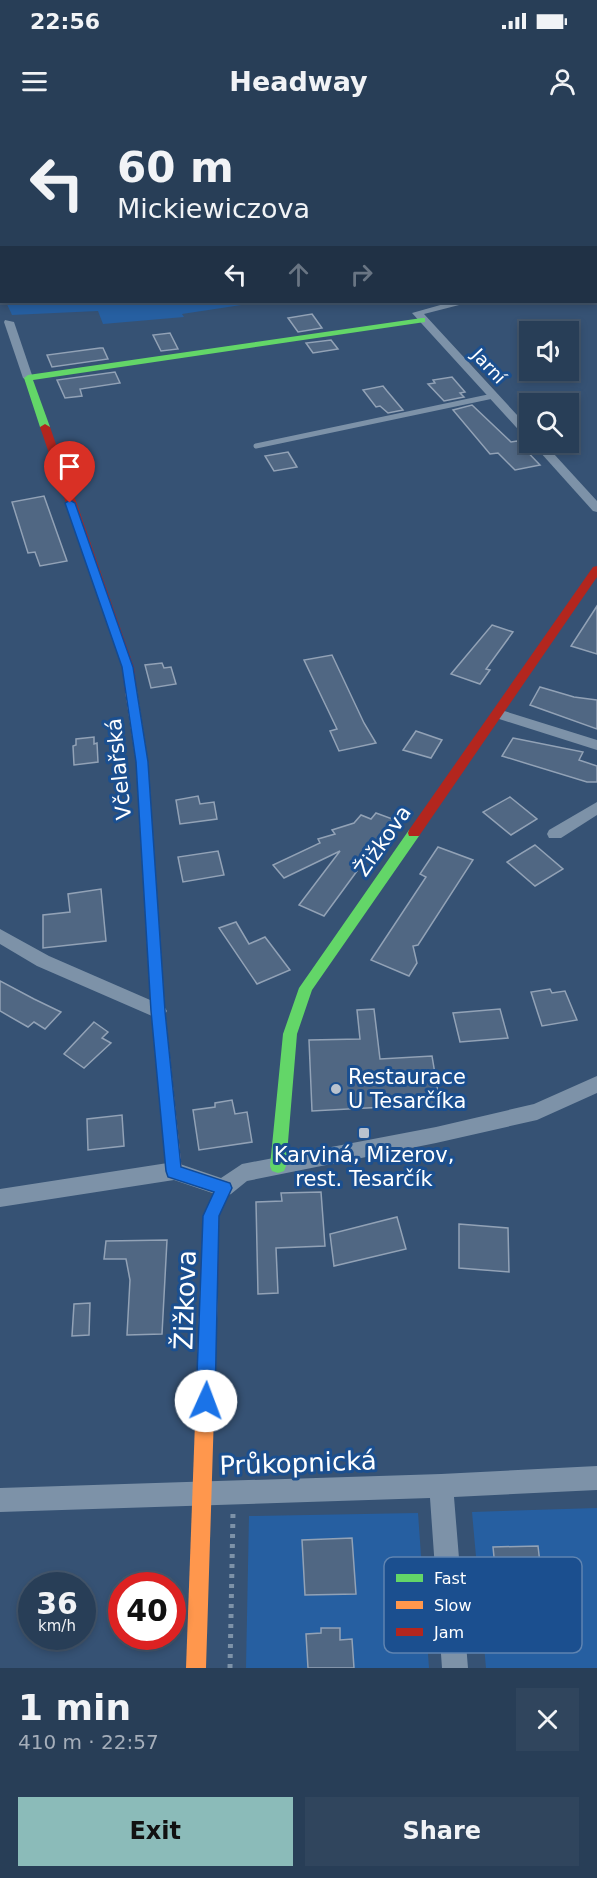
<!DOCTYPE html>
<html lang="en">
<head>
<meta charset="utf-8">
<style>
	:root { --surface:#283e57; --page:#30455d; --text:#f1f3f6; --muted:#a5aeba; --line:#44576d; --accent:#8bbbb9 }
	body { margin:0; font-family:"DejaVu Sans",sans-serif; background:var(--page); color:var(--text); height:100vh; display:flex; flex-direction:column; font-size:22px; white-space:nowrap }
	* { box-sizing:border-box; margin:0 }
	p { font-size:20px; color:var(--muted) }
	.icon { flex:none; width:33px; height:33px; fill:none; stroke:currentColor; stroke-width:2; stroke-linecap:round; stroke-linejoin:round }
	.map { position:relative; height:1548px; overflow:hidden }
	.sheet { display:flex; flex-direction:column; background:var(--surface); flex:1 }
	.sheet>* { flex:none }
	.top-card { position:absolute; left:0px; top:0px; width:597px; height:183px; box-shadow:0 3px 9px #0003,0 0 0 2px var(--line); background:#283e57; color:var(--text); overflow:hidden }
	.buttons { position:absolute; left:519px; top:201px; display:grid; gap:12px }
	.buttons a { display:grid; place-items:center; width:60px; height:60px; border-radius:0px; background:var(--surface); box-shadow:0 3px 9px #0003,0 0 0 2px var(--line); font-size:30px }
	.speed { position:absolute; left:18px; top:1452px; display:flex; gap:12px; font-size:30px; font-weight:700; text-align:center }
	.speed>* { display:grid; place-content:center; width:78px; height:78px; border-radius:50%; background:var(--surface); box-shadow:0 3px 9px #0003,0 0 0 2px var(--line); line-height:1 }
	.speed small { font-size:15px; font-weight:400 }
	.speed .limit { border:9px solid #d22; background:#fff; color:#111 }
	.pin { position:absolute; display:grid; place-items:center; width:51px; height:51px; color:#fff; margin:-62px -26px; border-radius:50% 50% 50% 0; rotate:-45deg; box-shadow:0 0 6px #0007 }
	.pin .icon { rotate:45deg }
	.me { position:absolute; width:66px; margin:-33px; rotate:2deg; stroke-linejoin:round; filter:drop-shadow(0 0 4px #0008) }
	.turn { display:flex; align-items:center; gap:21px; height:126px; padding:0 18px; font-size:27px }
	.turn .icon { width:78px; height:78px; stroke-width:2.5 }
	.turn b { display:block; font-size:42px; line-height:51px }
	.lanes { display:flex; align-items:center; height:57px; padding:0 18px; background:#0003; justify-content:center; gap:30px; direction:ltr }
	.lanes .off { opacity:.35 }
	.round { display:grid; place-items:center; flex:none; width:63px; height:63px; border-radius:0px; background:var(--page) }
	.summary { display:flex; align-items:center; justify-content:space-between; height:102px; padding:0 18px }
	h1 { font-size:36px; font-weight:800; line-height:45px }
	.button { display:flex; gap:12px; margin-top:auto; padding:12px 18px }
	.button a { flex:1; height:69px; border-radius:0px; background:var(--accent); color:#111; font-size:24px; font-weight:800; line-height:69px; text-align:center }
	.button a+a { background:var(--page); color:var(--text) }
	.status { display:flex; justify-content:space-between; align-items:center; height:42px; padding:0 30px; background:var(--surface); direction:ltr }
	.status svg { height:16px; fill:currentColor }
	header { display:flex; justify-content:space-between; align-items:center; height:78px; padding:0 18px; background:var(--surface); font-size:27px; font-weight:800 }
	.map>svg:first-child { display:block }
	.green { fill:#265fa1 }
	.building { fill:#506783; stroke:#92a2b6; stroke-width:1.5 }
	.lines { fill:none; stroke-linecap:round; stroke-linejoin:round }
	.path { stroke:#7d92a8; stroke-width:5; stroke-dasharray:4 6; stroke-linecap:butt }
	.lane { stroke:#7d92a8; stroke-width:5 }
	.street { fill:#7d92a8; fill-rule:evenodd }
	.fast { fill:#63d668; fill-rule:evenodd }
	.slow { fill:#ff974d; fill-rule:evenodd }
	.jam { fill:#b3261e; fill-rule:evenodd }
	.route { fill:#1a73e8; stroke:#114b97; stroke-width:1.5 }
	.poi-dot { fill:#b9c2ce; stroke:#1b4f8f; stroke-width:2 }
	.labels { text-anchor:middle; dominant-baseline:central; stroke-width:6; stroke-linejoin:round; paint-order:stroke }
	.far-street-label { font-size:18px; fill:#fff; stroke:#1b4f8f }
	.street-label { font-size:21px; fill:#fff; stroke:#1b4f8f }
	.poi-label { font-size:21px; fill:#fff; stroke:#1b4f8f; text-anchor:start }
	.near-street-label { font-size:26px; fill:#fff; stroke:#1b4f8f }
	.key { fill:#1b4f8f; stroke:#5f84b1; stroke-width:1.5 }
	.key-label { font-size:16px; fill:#fff }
</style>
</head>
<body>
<div class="status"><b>22:56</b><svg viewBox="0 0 49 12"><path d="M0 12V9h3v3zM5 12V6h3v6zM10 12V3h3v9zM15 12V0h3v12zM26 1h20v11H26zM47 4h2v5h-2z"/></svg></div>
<header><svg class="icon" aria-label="menu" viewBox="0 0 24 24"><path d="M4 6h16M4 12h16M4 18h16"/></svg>Headway<svg class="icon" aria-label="person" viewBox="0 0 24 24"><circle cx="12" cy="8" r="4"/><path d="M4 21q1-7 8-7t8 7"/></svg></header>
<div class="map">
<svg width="597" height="1548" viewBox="0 0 597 1548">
	<rect width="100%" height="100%" fill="#365274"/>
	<g class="green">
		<polygon points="0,0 597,0 597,100 596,2 2,2 1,172"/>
		<polygon points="6,182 261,182 182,194 184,197 103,204 98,191 12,195"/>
		<polygon points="597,1388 597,1548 486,1548 472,1392"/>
		<polygon points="418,1393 429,1548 246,1548 249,1396"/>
	</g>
	<g class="building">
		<polygon points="312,194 322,208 298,212 288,198"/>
		<polygon points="170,213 178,229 161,231 153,215"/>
		<polygon points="331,220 338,229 313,233 306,223"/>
		<polygon points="100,228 103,228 108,239 52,247 47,235"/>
		<polygon points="115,252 120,263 80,269 82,276 65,278 57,260"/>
		<polygon points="452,257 465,272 460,273 464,277 444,281 428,264 435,263 433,260"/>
		<polygon points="383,266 387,271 403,290 388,293 380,286 376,287 363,270"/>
		<polygon points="472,285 511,322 517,321 540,345 515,350 498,333 490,334 453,290"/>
		<polygon points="288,332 297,347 274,351 265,336"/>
		<polygon points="44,376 67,441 40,446 35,432 28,433 12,382"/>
		<polygon points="597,486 597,534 571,526"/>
		<polygon points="492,505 513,512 486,549 490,550 480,564 451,554"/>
		<polygon points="332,535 364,603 376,623 339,631 330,611 337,609 304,540"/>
		<polygon points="162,543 164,548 171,547 176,564 151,568 145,545"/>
		<polygon points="540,567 574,577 597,580 597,609 530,585"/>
		<polygon points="416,611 442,620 431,638 403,630"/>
		<polygon points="94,617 94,624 97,623 98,642 74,645 73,626 76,625 76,619"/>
		<polygon points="513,618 583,632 579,640 597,646 597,662 587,662 502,636"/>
		<polygon points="198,676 200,684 214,682 217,699 180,704 176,680"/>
		<polygon points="510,677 537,699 511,715 483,692"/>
		<polygon points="376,693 398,701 381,724 373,721 352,749 357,751 324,796 299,785 340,731 284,758 273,745 320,723 318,719 335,714 332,710 354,703 361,695 371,699"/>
		<polygon points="535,725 563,749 535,766 507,742"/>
		<polygon points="438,727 473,740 418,825 413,826 417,843 409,856 371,840 426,757 420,754"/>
		<polygon points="218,731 224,755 183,762 178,737"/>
		<polygon points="101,769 106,821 43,828 43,795 70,792 68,774"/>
		<polygon points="236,802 249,824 265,817 290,850 257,864 219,808"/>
		<polygon points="0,861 34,879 61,892 45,909 34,902 28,907 0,891"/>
		<polygon points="550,869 552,873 565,871 577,900 542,906 531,872"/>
		<polygon points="374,889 380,939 432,936 440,984 312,991 309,920 360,919 357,890"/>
		<polygon points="500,889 508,918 460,922 453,893"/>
		<polygon points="94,902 108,912 102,918 111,923 84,948 64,934"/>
		<polygon points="232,980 235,994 247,992 252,1022 199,1030 193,990 215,987 215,983"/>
		<polygon points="122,995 124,1026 88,1030 87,999"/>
		<polygon points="321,1072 325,1126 276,1128 278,1173 258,1174 256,1082 282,1081 281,1073"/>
		<polygon points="397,1097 406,1129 334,1146 330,1114"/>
		<polygon points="459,1104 508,1108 509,1152 459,1148"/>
		<polygon points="167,1120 162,1214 127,1215 130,1160 126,1139 104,1139 106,1121"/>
		<polygon points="90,1183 89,1215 72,1216 74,1184"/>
		<polygon points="352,1418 356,1474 305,1475 302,1420"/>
		<polygon points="538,1426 544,1478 537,1477 539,1491 506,1490 505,1477 498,1477 493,1427"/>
		<polygon points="321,1508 340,1508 340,1520 352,1519 354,1548 308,1548 306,1514 321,1513"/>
	</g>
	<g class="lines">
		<polyline class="path" points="230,1548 233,1393"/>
		<polyline class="lane" points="256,326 493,276"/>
		<g class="street">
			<polygon points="596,161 597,161 597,168 596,167"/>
			<polygon points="451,182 461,182 463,184 424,194 530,309 530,319 526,318 412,193"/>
			<polygon points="5,200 14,202 33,258 32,260 28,261 23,258 4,202"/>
			<polygon points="531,322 543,322 597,381 597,392 593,391"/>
			<polygon points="498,589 597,620 597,630 493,597 491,594"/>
			<polygon points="597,682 597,695 561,718 549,718 547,714 549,710"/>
			<polygon points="0,809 49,836 164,886 167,891 164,896 158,898 152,896 37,846 0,824"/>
			<polygon points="597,956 597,973 537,1000 436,1023 247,1061 231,1074 224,1077 174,1060 0,1087 0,1069 174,1042 221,1058 242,1044 436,1007 534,984"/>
			<polygon points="597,1346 597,1370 454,1377 468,1548 442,1548 430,1378 0,1392 0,1368 441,1354"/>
		</g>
		<g class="fast">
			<polygon points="422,198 425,198 425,202 33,260 50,307 45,310 40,307 24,258 28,255"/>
			<polygon points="414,708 419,710 420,713 419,716 312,870 297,914 286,1046 284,1051 278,1053 272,1051 270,1046 283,914 299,868 409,710"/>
		</g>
		<g class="slow">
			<polygon points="131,567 137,571 148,642 165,891 182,1051 180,1056 174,1058 168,1056 166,1051 151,891 136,642 125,571"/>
			<polygon points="209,1159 215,1161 218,1167 206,1548 186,1548 200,1167 203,1161"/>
		</g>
		<g class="jam">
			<polygon points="45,304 50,307 134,547 137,571 135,574 127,574 125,571 122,547 40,307"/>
			<polygon points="597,446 597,457 419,716 409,716 408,713 409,710 593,447"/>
			<polygon points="224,1061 230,1063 232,1068 219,1096 218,1167 215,1173 209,1175 203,1173 200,1167 203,1096 218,1063"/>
		</g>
	</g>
	<polygon class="route" points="70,380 75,383 133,547 148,642 165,891 181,1047 230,1063 232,1068 219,1096 215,1281 212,1288 206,1291 199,1288 196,1281 203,1096 214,1072 168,1057 166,1051 151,891 136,642 122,547 65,383"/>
	<g class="poi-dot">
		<circle cx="336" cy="969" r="6"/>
		<rect x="358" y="1007" width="12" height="12" rx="3"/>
	</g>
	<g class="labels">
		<g class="far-street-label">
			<text transform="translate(489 246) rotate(47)">Jarní</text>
		</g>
		<g class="street-label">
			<text transform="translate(119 649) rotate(-96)">Včelařská</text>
			<text transform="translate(383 721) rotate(-55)">Žižkova</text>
		</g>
		<g class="poi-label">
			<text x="348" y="957">Restaurace<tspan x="348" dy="24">U Tesarčíka</tspan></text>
			<text x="364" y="1035" text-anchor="middle">Karviná, Mizerov,<tspan x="364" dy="24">rest. Tesarčík</tspan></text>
		</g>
		<g class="near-street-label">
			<text transform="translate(185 1180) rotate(-88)">Žižkova</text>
			<text transform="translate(298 1343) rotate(-2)">Průkopnická</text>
		</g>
	</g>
	<rect x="384" y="1437" width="198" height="96" rx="9" class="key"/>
	<rect x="396" y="1454" width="27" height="8" fill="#63d668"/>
	<rect x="396" y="1481" width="27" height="8" fill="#ff974d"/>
	<rect x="396" y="1508" width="27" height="8" fill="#b3261e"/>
	<g class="key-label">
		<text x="434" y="1464">Fast</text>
		<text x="434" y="1491">Slow</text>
		<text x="434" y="1518">Jam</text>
	</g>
</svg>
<div class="buttons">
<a><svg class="icon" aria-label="sound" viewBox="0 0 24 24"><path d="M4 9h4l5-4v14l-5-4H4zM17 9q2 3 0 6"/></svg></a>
<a><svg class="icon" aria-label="search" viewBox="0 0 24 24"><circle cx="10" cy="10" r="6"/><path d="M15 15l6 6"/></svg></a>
</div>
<div class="speed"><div>36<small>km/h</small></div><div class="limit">40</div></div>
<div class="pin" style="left:70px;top:383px;background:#d93025"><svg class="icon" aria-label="arrive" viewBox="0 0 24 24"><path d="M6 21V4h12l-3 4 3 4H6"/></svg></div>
<svg class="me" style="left:206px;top:1281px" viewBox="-20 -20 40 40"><circle r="19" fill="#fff"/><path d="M0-13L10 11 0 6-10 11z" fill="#1a73e8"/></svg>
<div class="top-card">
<div class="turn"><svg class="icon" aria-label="left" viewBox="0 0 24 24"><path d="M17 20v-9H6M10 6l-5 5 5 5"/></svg><div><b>60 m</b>Mickiewiczova</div></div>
<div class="lanes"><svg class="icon" aria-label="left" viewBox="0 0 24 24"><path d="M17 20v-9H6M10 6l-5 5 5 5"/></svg><svg class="icon off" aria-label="ahead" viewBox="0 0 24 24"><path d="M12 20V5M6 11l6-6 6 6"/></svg><svg class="icon off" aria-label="right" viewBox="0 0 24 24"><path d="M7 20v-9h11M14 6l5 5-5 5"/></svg></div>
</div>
</div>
<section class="sheet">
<div class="summary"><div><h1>1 min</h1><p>410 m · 22:57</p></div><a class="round"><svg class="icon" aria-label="close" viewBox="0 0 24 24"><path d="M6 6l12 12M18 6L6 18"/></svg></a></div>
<div class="button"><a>Exit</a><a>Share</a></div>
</section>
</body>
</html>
